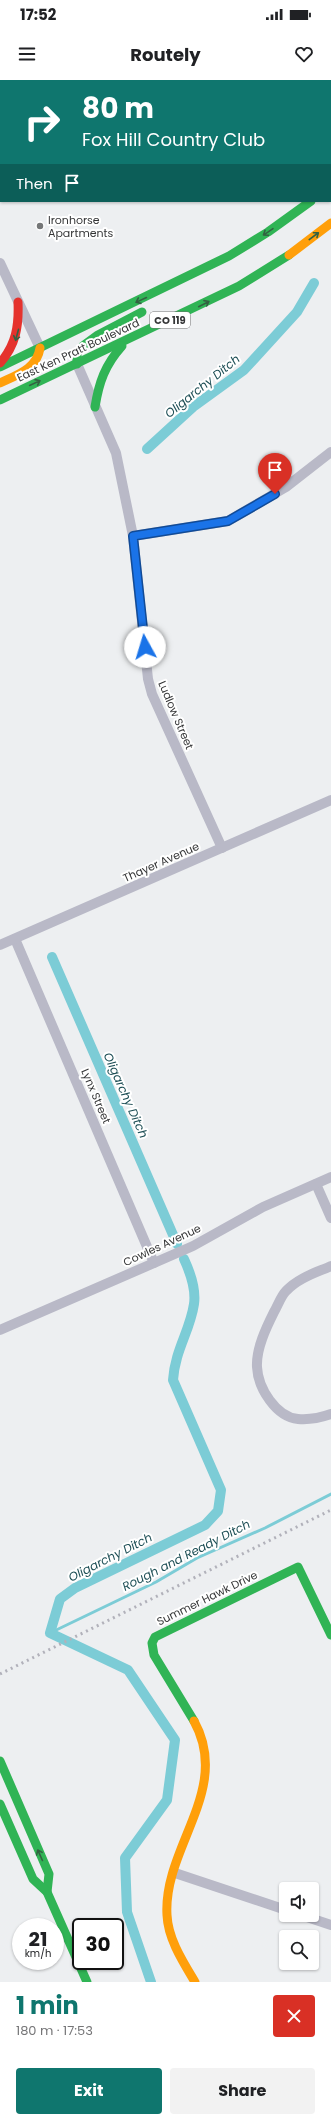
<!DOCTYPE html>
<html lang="en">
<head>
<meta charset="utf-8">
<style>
	:root { --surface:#fff; --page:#f2f2f2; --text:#202124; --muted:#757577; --accent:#0f766e }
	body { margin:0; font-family:Poppins,sans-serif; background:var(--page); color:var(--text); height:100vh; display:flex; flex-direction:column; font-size:15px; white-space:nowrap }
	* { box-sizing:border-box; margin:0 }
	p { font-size:13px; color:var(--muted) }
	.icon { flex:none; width:22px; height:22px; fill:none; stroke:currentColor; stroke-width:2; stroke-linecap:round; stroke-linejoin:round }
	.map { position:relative; height:1902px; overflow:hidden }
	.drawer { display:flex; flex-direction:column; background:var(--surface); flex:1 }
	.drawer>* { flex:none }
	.banner { position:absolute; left:0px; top:0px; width:331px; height:122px; box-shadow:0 1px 3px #0004; background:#0f766e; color:#fff; overflow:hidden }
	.controls { position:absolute; left:279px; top:1802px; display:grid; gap:8px }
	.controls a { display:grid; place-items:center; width:40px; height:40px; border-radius:4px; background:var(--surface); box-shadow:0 1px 3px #0004; font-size:20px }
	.speed { position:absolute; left:12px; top:1838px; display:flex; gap:8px; font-size:20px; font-weight:700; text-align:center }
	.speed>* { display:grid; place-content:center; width:52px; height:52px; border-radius:50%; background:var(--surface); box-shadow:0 1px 3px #0004; line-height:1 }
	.speed small { font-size:10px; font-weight:400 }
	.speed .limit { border:2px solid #111; border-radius:6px; background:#fff; color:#111 }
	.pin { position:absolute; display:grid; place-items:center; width:34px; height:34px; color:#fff; margin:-41px -17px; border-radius:50% 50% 50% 0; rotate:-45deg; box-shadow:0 0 4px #0007 }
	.pin .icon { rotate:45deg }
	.me { position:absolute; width:44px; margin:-22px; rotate:354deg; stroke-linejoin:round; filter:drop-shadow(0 0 3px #0008) }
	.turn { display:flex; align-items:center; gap:14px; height:84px; padding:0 16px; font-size:18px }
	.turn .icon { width:52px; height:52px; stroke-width:2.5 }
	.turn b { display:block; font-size:28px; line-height:34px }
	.then { display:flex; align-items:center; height:38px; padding:0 16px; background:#0003; gap:8px; font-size:15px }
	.round { display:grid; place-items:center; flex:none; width:42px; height:42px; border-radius:4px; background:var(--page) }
	.summary { display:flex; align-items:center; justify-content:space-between; height:68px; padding:0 16px }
	h1 { font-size:24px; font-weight:700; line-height:30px; color:var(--accent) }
	.primary-button { display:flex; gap:8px; margin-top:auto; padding:8px 16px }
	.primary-button a { flex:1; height:46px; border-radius:4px; background:var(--accent); color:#fff; font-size:16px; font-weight:700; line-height:46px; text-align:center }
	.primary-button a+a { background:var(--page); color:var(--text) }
	.status { display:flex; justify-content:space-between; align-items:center; height:28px; padding:0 20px; background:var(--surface); direction:ltr }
	.status svg { height:11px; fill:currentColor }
	header { display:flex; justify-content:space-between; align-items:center; height:52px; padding:0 16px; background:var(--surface); font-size:18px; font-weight:700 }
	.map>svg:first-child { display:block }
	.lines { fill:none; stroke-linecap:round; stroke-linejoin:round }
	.stream { stroke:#7cccd6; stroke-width:3 }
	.canal { stroke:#7cccd6; stroke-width:10 }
	.street { stroke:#b9b9c7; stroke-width:10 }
	.fast { stroke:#30b455; stroke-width:9 }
	.slow { stroke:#ff9f0a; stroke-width:9 }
	.jam { stroke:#e5322d; stroke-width:9 }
	.rail { stroke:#b1b1ba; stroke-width:3; stroke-dasharray:2 4; stroke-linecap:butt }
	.oneway { stroke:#336242 }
	.route-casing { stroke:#114b97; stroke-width:10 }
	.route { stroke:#1a73e8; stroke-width:7 }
	.poi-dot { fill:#757778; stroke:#fff; stroke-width:1.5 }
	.labels { text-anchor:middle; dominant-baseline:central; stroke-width:4; stroke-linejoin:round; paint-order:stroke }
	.shield { fill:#fff; stroke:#727273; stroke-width:1 }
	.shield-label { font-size:10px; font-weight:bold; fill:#353637 }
	.poi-label { font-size:11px; fill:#353637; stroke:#fff; text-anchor:start }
	.street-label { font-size:11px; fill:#353637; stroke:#fff }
	.water-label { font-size:12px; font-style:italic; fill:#1d4e55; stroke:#fff }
</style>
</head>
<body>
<div class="status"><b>17:52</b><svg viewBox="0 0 49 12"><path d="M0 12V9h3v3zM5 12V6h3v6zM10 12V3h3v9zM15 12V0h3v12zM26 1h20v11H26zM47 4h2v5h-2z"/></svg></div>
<header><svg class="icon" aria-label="menu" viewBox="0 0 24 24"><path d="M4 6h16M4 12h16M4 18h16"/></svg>Routely<svg class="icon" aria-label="heart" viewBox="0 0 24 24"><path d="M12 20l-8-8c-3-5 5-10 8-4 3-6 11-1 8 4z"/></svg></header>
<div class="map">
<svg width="331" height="1902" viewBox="0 0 331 1902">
	<rect width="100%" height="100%" fill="#edeff1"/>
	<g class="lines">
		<polyline class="stream" points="50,1553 156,1502 197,1478 265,1448 331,1414"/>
		<g class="canal">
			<polyline points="147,369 193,327 244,290 297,232 314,203"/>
			<polyline points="52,877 177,1164"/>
			<path d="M151,1902l-24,-70 -2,-54 42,-58 8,-60 -47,-70 -78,-37 10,-34 15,-11 130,-63 13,-14 3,-21 -48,-110c2,-30 17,-49 21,-76 2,-14 -4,-32 -10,-45"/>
		</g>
		<g class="street">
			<polyline points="122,0 122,1"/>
			<polyline points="330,28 331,27"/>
			<polyline points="0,115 1,114"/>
			<polyline points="0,183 40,268"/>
			<polyline points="77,284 116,373 133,456 148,599 152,614 222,768"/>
			<polyline points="133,456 228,441 286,407 331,372"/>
			<polyline points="15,859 154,1183"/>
			<polyline points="0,865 331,720"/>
			<polyline points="316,1104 331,1138"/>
			<path d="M331,1186c-16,7 -33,12 -45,25 -5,5 -8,14 -12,21 -8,16 -18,37 -17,55 1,21 19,50 41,52 12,1 22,-1 33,-5"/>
			<polyline points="0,1250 193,1166 263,1127 331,1097"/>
			<polyline points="175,1793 286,1830"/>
			<polyline points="301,1835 331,1845"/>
		</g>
		<g class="fast">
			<polyline points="77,284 77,273 83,266 98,255 142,232"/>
			<polyline points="0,287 229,176 268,152 311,121"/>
			<polyline points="0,320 239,206 289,175"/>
			<path d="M95,327c4,-25 10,-42 27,-61"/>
			<polyline points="194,1641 154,1575 152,1563 155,1557 298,1487 331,1555"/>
			<polyline points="0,1681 49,1794 47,1812"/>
			<polyline points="0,1724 33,1799 47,1812 87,1902"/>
		</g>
		<g class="slow">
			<polyline points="330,106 331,105"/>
			<polyline points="289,175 331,143"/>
			<path d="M0,303c17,-8 37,-14 40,-35"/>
			<path d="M194,1641c38,69 -31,126 -27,194 1,24 16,47 28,67"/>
		</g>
		<path class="jam" d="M0,283c16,-18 19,-37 18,-61"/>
		<polyline class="rail" points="0,1594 331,1430"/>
	</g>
	<defs><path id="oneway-shaft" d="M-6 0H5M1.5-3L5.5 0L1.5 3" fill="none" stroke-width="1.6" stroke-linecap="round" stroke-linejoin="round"/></defs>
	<g class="oneway">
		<use href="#oneway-shaft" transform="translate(268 152) rotate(146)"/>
		<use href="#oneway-shaft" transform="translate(314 156) rotate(-37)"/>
		<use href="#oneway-shaft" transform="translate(141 220) rotate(155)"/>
		<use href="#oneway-shaft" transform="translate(204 224) rotate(-27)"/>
		<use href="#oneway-shaft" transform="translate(17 255) rotate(105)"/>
		<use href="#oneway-shaft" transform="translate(35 303) rotate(-25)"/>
		<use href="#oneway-shaft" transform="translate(40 1775) rotate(-114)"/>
	</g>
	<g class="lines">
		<g class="route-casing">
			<polyline id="route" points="145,567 133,456 228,441 275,414"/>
		</g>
		<use href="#route" class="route"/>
	</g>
	<circle class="poi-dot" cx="40" cy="146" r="4"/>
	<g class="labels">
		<rect class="shield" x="150" y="232" width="40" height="16" rx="3"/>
		<g class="shield-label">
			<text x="170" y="240">CO 119</text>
		</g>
		<g class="poi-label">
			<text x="48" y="140">Ironhorse<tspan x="48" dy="13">Apartments</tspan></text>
		</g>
		<g class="street-label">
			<text transform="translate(78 270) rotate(-25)">East Ken Pratt Boulevard</text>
			<text transform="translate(176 635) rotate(67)">Ludlow Street</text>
			<text transform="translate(161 782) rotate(-24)">Thayer Avenue</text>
			<text transform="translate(96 1016) rotate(67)">Lynx Street</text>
			<text transform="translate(162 1165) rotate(-25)">Cowles Avenue</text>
			<text transform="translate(207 1518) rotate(-26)">Summer Hawk Drive</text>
		</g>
		<g class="water-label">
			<text transform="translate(202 306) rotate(-39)">Oligarchy Ditch</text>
			<text transform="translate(126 1015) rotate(66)">Oligarchy Ditch</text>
			<text transform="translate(186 1475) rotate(-27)">Rough and Ready Ditch</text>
			<text transform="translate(110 1477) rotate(-27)">Oligarchy Ditch</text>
		</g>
	</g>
</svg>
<div class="controls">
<a><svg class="icon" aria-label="sound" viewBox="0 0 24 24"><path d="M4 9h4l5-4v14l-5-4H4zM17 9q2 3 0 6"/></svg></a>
<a><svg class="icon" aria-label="search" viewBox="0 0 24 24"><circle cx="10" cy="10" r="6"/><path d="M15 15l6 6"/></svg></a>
</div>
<div class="speed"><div>21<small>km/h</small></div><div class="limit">30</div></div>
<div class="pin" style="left:275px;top:414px;background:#d93025"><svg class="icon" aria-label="arrive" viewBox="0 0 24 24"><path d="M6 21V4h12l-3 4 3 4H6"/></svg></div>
<svg class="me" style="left:145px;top:567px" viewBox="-20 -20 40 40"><circle r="19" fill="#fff"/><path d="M0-13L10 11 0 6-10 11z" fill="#1a73e8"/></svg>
<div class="banner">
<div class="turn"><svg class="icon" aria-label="right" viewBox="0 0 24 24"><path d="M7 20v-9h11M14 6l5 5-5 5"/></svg><div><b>80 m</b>Fox Hill Country Club</div></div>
<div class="then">Then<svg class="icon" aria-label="arrive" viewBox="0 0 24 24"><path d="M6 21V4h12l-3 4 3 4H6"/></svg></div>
</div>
</div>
<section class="drawer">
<div class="summary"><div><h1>1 min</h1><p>180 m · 17:53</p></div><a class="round" style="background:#d93025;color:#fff"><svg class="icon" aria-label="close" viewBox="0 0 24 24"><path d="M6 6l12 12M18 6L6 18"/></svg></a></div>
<div class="primary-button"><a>Exit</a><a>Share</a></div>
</section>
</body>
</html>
